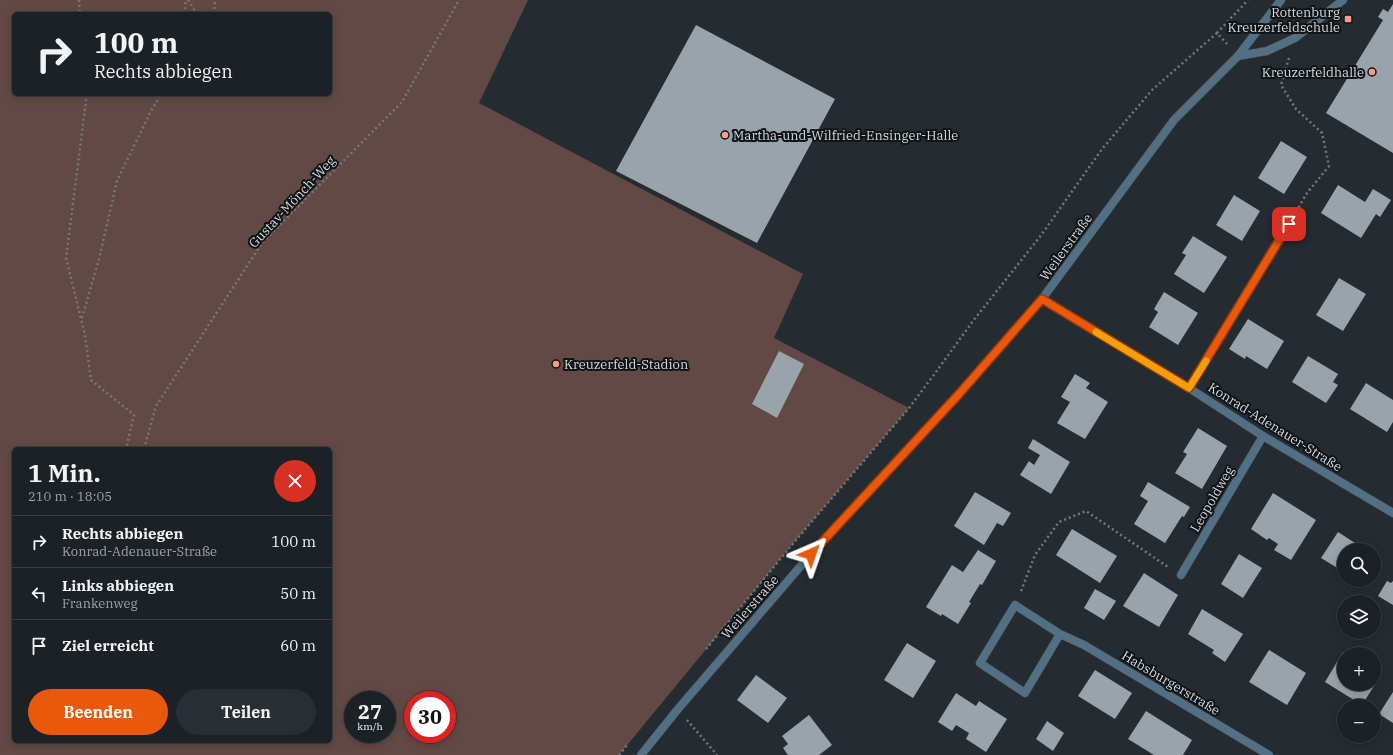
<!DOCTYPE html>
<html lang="de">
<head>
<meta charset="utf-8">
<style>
	:root { --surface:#1c2125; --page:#292e32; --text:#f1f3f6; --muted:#a0a3a7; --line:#3a3e42; --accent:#ea580c }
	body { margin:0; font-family:"IBM Plex Serif",serif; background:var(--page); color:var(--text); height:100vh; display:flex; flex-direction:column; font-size:15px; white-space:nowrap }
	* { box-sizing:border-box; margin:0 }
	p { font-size:13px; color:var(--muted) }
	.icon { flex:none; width:22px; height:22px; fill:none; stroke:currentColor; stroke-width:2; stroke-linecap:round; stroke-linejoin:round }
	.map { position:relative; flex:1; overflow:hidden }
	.panel { position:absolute; left:12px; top:447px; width:320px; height:296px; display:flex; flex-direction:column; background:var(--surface); border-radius:6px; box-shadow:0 2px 10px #0003,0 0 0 1px var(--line) }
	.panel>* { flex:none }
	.top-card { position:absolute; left:12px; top:12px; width:320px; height:84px; border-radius:6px; box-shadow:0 2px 10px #0003,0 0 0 1px var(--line); background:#1c2125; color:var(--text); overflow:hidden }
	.fabs { position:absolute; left:1337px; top:543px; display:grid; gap:8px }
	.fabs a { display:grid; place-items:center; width:44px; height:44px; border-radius:50%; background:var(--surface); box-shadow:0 2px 10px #0003,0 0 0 1px var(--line); font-size:20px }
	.speed { position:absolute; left:344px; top:691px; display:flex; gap:8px; font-size:20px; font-weight:700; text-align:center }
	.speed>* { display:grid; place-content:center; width:52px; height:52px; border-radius:50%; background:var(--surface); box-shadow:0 2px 10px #0003,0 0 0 1px var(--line); line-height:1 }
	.speed small { font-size:10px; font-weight:400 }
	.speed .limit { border:6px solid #d22; background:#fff; color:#111 }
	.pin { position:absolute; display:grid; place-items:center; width:34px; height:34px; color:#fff; margin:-17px; border-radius:8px; box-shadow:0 2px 6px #0006 }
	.me { position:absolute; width:44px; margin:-22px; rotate:43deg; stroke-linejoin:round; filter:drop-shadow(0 0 3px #0008) }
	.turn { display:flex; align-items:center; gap:14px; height:84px; padding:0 16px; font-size:18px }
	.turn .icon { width:52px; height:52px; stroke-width:2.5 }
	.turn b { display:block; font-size:28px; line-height:34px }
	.round { display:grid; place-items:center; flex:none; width:42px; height:42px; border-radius:21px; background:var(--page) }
	.head { display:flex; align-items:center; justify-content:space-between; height:68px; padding:0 16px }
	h1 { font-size:24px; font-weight:700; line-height:30px }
	.primary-button { display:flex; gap:8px; margin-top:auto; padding:8px 16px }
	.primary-button a { flex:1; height:46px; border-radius:24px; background:var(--accent); color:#fff; font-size:16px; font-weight:700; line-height:46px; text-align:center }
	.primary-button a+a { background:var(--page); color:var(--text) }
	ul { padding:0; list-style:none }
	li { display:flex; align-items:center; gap:12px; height:52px; padding:0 16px; border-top:1px solid var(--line) }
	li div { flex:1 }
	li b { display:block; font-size:15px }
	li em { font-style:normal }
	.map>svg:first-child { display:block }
	.green { fill:#624945; fill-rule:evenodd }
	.building { fill:#9aa3aa }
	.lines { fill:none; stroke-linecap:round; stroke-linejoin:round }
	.service-casing { stroke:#41484d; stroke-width:9 }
	.minor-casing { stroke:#41484d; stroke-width:9 }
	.path { stroke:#73787d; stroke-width:2.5; stroke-dasharray:2 3; stroke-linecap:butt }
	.service { stroke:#526f84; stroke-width:8 }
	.minor { stroke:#526f84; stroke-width:8 }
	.route-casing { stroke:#983908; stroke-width:10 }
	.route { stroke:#ea580c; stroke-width:7 }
	.slow { stroke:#f59e0b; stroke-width:7 }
	.poi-dot { fill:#f59c90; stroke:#101416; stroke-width:1.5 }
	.labels { text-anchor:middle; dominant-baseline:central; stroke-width:4; stroke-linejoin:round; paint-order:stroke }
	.poi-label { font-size:13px; fill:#d5d9dd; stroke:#101416; text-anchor:end }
	.street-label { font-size:13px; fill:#d5d9dd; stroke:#101416 }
</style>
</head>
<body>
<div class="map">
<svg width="1393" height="755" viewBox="0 0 1393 755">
	<rect width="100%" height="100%" fill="#252c31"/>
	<path class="green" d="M0,0h528l-49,103 324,171 -29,64 135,70 -113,132 -177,215h-619zM14,14h316v80h-316zM14,449h316v292h-316zM353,700h34v34h-34zM413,700h34v34h-34z"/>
	<g class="building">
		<polygon points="1393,4 1393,153 1326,113 1383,20 1378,17 1383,9 1388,12"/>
		<polygon points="696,25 835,99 757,243 616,171"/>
		<polygon points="1281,141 1307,157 1284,194 1258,178"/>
		<polygon points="1338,185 1365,202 1373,189 1391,200 1380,217 1376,214 1361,238 1321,213"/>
		<polygon points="1234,195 1260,211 1242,241 1216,225"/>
		<polygon points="1193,236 1227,257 1204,293 1174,274 1186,255 1182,253"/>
		<polygon points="1339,278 1366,294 1343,331 1316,315"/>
		<polygon points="1164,292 1198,313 1178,345 1149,327 1158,312 1154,309"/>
		<polygon points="1248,319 1284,341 1267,369 1246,356 1245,359 1229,349"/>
		<polygon points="779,351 804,364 777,418 752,404"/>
		<polygon points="1308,356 1338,374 1333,382 1338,385 1326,403 1292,382"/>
		<polygon points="1075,374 1090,383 1086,388 1108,402 1085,439 1057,423 1070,402 1061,397"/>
		<polygon points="1366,383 1393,400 1393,422 1387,432 1350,409"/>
		<polygon points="1198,428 1227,446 1202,489 1175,473 1187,454 1183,452"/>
		<polygon points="1033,439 1070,462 1051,494 1020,475 1029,461 1034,465 1040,455 1028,448"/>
		<polygon points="1148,482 1190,507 1184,517 1182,516 1165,543 1134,524 1148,501 1140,496"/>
		<polygon points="975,492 1011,513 1003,526 997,523 984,545 954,526"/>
		<polygon points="1273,493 1316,520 1291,560 1274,550 1278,544 1269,538 1267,540 1251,529"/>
		<polygon points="1072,529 1117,556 1100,583 1056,555"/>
		<polygon points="1338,532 1366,550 1344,550 1344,572 1321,558"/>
		<polygon points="978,550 996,561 982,585 980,584 969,602 971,603 958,624 942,614 941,616 926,607 952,565 963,572"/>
		<polygon points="1239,554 1262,568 1243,598 1221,584"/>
		<polygon points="1374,555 1378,557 1374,565"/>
		<polygon points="1144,573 1178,595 1159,627 1123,606"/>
		<polygon points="1387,581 1391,583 1393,581 1393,605 1378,596"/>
		<polygon points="1095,589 1116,601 1104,620 1084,608"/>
		<polygon points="1202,609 1243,634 1225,662 1212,653 1214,650 1188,634"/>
		<polygon points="907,643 936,661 913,698 884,680"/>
		<polygon points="1269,650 1306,673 1287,705 1249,682"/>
		<polygon points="1343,652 1346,654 1344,654 1344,684 1374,684 1374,671 1381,675 1362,705 1325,682"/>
		<polygon points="1095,670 1132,693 1115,719 1078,696"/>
		<polygon points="756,675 787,698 768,723 737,700"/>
		<polygon points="1393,692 1393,723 1379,714"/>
		<polygon points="956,693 976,706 979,701 1007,719 986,752 966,739 969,733 956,725 952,731 938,722"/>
		<polygon points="1146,711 1192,740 1183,755 1154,755 1128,739"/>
		<polygon points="809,715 832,745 819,755 788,755 783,748 788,744 782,736"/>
		<polygon points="1047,721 1064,733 1053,751 1036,739"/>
	</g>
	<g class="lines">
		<g class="service-casing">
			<polyline id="service" points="1238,56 1267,51 1295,38 1343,0"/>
		</g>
		<g class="minor-casing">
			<g id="minor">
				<polyline points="1042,299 1189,388 1263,436 1393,513"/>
				<polyline points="1189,388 1289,223"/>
				<polyline points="1181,575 1263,436"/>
				<polyline points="1060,634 1025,693 980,663 1015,605 1060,634 1084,645 1269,755"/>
				<polyline points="641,755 678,709 811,554 959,394 1042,299 1174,120 1238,56 1281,0"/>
			</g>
		</g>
		<g class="path">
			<polyline points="79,0 80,14"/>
			<polyline points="188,0 197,14"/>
			<polyline points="184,14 186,0"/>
			<polyline points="214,14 215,0"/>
			<polyline points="1217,33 1248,0"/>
			<polyline points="1289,58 1281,85 1296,109 1322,133 1329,166 1307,193 1297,210"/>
			<polyline points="85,94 86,101 66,258 85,335 91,380 134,415 126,449"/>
			<polyline points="82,318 99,259 117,181 150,113 161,94"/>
			<polyline points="144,449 156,406 262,243 402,102 459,0"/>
			<polyline points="1021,591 1035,555 1059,522 1086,511 1168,567"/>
			<polyline points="706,649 796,540 909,408 933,376 973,321 1042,234 1102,149 1152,90 1217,33 1227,44"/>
			<polyline points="687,720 717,755"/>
			<polyline points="619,755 627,745"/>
		</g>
		<use href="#service" class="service"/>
		<use href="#minor" class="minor"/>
	</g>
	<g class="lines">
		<g class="route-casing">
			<polyline id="route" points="811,554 959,394 1042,299 1189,388 1289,224"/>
		</g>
		<use href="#route" class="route"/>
		<polyline class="slow" points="1096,332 1189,388 1206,361"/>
	</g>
	<g class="poi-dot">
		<rect x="1344" y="15" width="8" height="8" rx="2"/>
		<circle cx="1372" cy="72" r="4"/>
		<circle cx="725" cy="135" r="4"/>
		<circle cx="556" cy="364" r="4"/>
	</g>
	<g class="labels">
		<g class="poi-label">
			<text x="1340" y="12">Rottenburg<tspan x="1340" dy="15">Kreuzerfeldschule</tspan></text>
			<text x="1364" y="72">Kreuzerfeldhalle</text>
			<text x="733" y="135" text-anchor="start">Martha-und-Wilfried-Ensinger-Halle</text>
			<text x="564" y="364" text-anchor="start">Kreuzerfeld-Stadion</text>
		</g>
		<g class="street-label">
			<text transform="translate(292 202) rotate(-47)">Gustav-Mönch-Weg</text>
			<text transform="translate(1066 247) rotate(-54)">Weilerstraße</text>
			<text transform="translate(1275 427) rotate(32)">Konrad-Adenauer-Straße</text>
			<text transform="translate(1212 499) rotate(-60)">Leopoldweg</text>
			<text transform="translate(750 607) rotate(-49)">Weilerstraße</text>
			<text transform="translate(1171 683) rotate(31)">Habsburgerstraße</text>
		</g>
	</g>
</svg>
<div class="fabs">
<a><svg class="icon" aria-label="search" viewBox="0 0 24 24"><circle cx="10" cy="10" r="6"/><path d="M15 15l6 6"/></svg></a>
<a><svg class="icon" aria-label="layers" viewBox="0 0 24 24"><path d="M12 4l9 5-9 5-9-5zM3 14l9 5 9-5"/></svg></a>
<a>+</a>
<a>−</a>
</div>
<div class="speed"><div>27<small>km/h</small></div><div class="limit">30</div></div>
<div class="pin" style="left:1289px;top:224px;background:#d93025"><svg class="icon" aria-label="arrive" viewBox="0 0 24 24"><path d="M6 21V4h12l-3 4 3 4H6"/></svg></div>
<svg class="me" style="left:811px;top:554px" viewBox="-20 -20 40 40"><path d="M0-17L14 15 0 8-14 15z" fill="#ea580c" stroke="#fff" stroke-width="4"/></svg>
<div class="top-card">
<div class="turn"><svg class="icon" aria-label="right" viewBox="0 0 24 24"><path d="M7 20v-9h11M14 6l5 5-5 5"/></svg><div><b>100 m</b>Rechts abbiegen</div></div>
</div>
<section class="panel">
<div class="head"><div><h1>1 Min.</h1><p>210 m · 18:05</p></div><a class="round" style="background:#d93025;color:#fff"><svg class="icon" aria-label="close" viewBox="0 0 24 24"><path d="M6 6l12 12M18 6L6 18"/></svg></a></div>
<ul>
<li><svg class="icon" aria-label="right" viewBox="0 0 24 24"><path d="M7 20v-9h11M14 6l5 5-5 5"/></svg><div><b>Rechts abbiegen</b><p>Konrad-Adenauer-Straße</p></div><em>100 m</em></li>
<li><svg class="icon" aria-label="left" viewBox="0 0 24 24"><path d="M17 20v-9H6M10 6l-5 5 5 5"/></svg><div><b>Links abbiegen</b><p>Frankenweg</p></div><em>50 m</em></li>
<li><svg class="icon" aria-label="arrive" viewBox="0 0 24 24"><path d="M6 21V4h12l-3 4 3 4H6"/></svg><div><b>Ziel erreicht</b></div><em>60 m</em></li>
</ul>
<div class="primary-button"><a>Beenden</a><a>Teilen</a></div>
</section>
</div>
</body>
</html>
